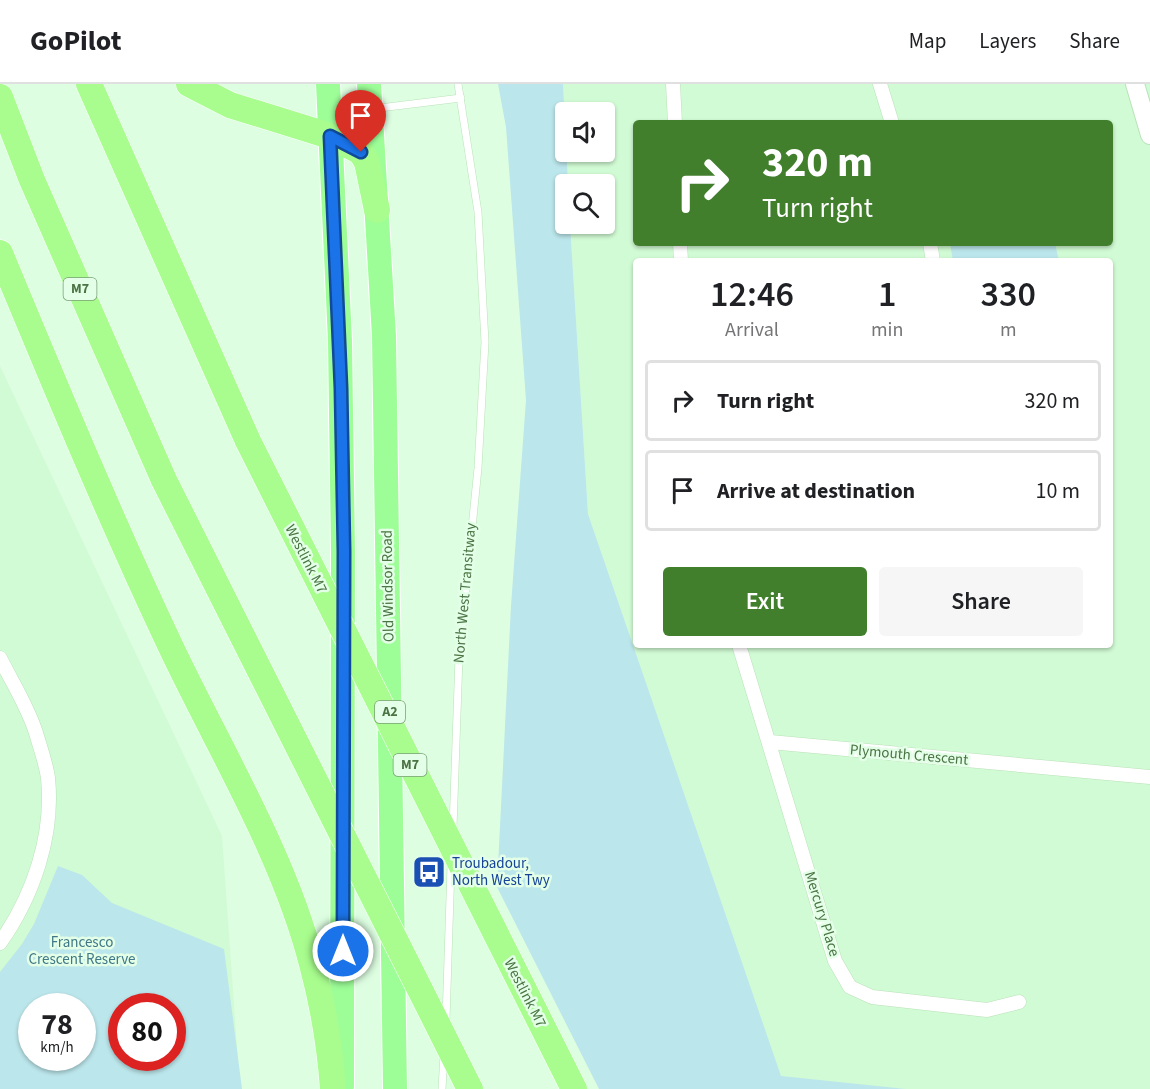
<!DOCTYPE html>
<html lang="en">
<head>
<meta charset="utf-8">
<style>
	:root { --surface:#fff; --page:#f6f6f6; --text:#202124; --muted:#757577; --line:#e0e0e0; --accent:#417f2d }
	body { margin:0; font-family:"Source Sans 3",sans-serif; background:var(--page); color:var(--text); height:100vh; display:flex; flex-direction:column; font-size:22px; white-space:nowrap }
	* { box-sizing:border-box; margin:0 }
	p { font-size:20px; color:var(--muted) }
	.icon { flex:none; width:33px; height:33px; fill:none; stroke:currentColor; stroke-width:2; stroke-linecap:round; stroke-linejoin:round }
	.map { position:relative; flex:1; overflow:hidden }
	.panel { position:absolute; left:633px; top:174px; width:480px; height:390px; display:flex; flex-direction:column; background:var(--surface); border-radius:6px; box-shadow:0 2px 4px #0004 }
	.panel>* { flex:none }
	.top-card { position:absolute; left:633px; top:36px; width:480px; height:126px; border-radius:6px; box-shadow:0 2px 4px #0004; background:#417f2d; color:#fff; overflow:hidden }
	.controls { position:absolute; left:555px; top:18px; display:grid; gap:12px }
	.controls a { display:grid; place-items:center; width:60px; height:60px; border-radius:6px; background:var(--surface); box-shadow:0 2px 4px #0004; font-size:30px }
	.speed { position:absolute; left:18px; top:909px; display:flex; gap:12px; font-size:30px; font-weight:700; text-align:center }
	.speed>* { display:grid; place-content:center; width:78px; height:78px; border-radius:50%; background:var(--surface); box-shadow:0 2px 4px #0004; line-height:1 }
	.speed small { font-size:15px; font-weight:400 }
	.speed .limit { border:9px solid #d22; background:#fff; color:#111 }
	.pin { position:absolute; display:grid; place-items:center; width:51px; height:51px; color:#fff; margin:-62px -26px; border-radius:50% 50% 50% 0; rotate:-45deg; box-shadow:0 0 6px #0007 }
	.pin .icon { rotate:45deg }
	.me { position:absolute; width:66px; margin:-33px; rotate:0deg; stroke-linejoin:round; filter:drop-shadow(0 0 4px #0008) }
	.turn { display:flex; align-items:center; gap:21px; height:126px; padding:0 30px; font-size:27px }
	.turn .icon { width:78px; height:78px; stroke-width:2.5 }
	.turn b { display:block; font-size:42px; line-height:51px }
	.eta { display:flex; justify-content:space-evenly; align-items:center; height:102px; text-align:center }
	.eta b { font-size:36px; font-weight:600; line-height:42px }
	.cta { display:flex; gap:12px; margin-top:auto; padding:12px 30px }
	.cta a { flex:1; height:69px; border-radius:6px; background:var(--accent); color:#fff; font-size:24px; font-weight:600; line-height:69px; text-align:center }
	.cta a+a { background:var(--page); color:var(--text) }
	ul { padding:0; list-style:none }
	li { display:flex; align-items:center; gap:18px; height:81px; margin:0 12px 9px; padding:0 18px; border:3px solid var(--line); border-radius:6px }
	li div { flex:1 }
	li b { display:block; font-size:22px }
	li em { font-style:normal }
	header { display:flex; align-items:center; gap:36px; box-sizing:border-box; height:84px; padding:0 30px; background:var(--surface); border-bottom:2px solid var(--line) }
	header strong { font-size:28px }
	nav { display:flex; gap:33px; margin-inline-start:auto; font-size:21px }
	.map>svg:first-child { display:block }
	.residential { fill:#d1fbd4; fill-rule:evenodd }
	.green { fill:#bbe6eb; fill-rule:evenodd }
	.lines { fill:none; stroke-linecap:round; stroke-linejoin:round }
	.service-casing { stroke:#bae2b9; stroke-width:8 }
	.minor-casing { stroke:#bae2b9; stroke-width:15 }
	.tertiary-casing { stroke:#bae2b9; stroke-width:20 }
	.trunk-casing { stroke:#fff; stroke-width:26 }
	.motorway-casing { stroke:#fff; stroke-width:27 }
	.service { stroke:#fff; stroke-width:7 }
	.minor { stroke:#fff; stroke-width:14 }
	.tertiary { stroke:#fff; stroke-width:18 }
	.trunk { stroke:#9dfe98; stroke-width:24 }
	.motorway { stroke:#a8fd8e; stroke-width:26 }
	.motorway-bridge-casing { stroke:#fff; stroke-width:27; stroke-linecap:butt }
	.motorway-bridge { stroke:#a8fd8e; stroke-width:26 }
	.route-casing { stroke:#114b97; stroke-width:15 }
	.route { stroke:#1a73e8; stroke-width:10 }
	.labels { text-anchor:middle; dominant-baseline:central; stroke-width:5; stroke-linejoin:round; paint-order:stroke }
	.shield { fill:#e4ffe7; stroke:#799e75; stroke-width:1.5 }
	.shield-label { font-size:14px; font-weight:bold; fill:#4b7444 }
	.street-label { font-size:15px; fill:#4b7444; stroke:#e4ffe7 }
	.transit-label { font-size:15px; fill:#164399; stroke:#e4ffe7; text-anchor:start }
	.park-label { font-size:15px; fill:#407887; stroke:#e4ffe7 }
</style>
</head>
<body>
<header>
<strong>GoPilot</strong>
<nav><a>Map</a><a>Layers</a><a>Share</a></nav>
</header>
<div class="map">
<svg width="1150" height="1005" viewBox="0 0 1150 1005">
	<rect width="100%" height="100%" fill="#ddfee1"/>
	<g class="residential">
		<path d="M563,0h587v1005h-244l-125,-12 -193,-563 -18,-290h34v-40h-36l-2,-32h38v-40h-38l-1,29zM636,39h474v120h-474zM636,177h474v384h-474z"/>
		<path d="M0,282l222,470 18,253h-240zM32,922h50v52h-50zM122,922h50v52h-50z"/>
	</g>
	<g class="green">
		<polygon points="498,0 563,0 568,100 566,100 566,140 570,140 588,430 781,992 906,1005 599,1005 497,803 511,522 526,316 506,43"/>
		<polygon points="950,159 1055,159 1059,177 953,177"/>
		<path d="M58,782l24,9 30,28 112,46 18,140h-242v-117l22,-28 12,-20zM82,922v52h-50v-52zM172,922v52h-50v-52z"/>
	</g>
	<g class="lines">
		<g class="service-casing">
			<g id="service">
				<polyline points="335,21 355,27 461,14"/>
				<polyline points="453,744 459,573 478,384 485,258 478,128 458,0"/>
				<polyline points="446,936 451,782"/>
				<polyline points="442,1005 444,971"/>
			</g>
		</g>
		<g class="minor-casing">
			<g id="minor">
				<polyline points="673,0 675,39"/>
				<polyline points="880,0 892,39"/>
				<polyline points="680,159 681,177"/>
				<polyline points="930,159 933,177"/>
				<polyline points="739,561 835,877 850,903 872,913 987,926 1019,918"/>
				<path d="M0,574c12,24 28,49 36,75 4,14 10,30 12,45 6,58 -15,118 -48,165"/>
				<polyline points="770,658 1150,693"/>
			</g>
		</g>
		<g class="tertiary-casing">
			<polyline id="tertiary" points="1135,0 1150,51"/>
		</g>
		<g class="trunk-casing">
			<g id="trunk">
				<polyline points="328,0 340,257 343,467 342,1002"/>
				<polyline points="369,0 384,252 395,1005"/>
			</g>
		</g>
		<g class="motorway-casing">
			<g id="motorway">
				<polyline points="89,0 248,357"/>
				<polyline points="189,0 230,21 330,52 361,68 367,78 377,126"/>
				<polyline points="0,13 32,96 164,396"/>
				<path d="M0,169c55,132 109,263 170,392 48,102 114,209 142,319 11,41 18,83 21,125"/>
			</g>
		</g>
		<use href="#service" class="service"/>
		<use href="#minor" class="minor"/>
		<use href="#tertiary" class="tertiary"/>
		<use href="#trunk" class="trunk"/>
		<use href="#motorway" class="motorway"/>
		<g class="motorway-bridge-casing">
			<g id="motorway-bridge">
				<polyline points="248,357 574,1005"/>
				<polyline points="164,396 470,1005"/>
			</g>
		</g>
		<use href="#motorway-bridge" class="motorway-bridge"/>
	</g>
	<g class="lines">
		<g class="route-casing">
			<polyline id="route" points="343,867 344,467 341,304 330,52 361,68"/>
		</g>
		<use href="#route" class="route"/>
	</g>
	<defs>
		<g id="bus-square" transform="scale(1.725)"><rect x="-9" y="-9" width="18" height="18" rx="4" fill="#1a4fb4" stroke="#e4ffe7"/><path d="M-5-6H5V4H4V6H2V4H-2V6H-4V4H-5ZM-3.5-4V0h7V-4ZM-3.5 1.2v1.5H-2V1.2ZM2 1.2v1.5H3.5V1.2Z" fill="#fff"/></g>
	</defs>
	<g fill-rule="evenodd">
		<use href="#bus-square" x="429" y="788"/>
	</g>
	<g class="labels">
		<g class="shield">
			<rect x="63.5" y="194" width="33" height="22" rx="4.5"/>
			<rect x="375" y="617" width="30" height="22" rx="4.5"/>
			<rect x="393.5" y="670" width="33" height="22" rx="4.5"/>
		</g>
		<g class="shield-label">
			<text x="80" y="205">M7</text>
			<text x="390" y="628">A2</text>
			<text x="410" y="681">M7</text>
		</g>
		<g class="street-label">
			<text transform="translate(306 475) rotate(63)">Westlink M7</text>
			<text transform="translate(388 502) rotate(-91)">Old Windsor Road</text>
			<text transform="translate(465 509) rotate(-85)">North West Transitway</text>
			<text transform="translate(909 671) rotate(5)">Plymouth Crescent</text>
			<text transform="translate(822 830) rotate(73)">Mercury Place</text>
			<text transform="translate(525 909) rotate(63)">Westlink M7</text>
		</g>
		<g class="transit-label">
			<text x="452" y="779">Troubadour,<tspan x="452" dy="17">North West Twy</tspan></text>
		</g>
		<g class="park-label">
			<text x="82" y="858">Francesco<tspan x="82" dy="17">Crescent Reserve</tspan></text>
		</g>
	</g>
</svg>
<div class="controls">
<a><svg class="icon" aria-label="sound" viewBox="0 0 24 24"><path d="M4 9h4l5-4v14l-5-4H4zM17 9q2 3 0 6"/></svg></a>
<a><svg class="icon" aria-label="search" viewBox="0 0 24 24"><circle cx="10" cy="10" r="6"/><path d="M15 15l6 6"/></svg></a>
</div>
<div class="speed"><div>78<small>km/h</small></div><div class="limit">80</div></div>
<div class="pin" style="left:361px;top:68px;background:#d93025"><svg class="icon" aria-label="arrive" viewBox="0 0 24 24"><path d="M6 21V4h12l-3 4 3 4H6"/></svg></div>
<svg class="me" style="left:343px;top:867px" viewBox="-20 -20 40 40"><circle r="17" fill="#1a73e8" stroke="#fff" stroke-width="3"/><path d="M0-11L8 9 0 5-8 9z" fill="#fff"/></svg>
<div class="top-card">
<div class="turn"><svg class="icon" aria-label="right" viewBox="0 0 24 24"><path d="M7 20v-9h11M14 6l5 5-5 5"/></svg><div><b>320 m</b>Turn right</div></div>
</div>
<section class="panel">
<div class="eta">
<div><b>12:46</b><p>Arrival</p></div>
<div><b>1</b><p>min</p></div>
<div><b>330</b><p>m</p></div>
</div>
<ul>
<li><svg class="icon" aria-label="right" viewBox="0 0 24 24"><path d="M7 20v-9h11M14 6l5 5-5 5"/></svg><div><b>Turn right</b></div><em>320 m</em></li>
<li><svg class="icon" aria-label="arrive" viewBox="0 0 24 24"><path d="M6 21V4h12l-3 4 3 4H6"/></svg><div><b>Arrive at destination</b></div><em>10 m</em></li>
</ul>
<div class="cta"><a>Exit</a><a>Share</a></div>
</section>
</div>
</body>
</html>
